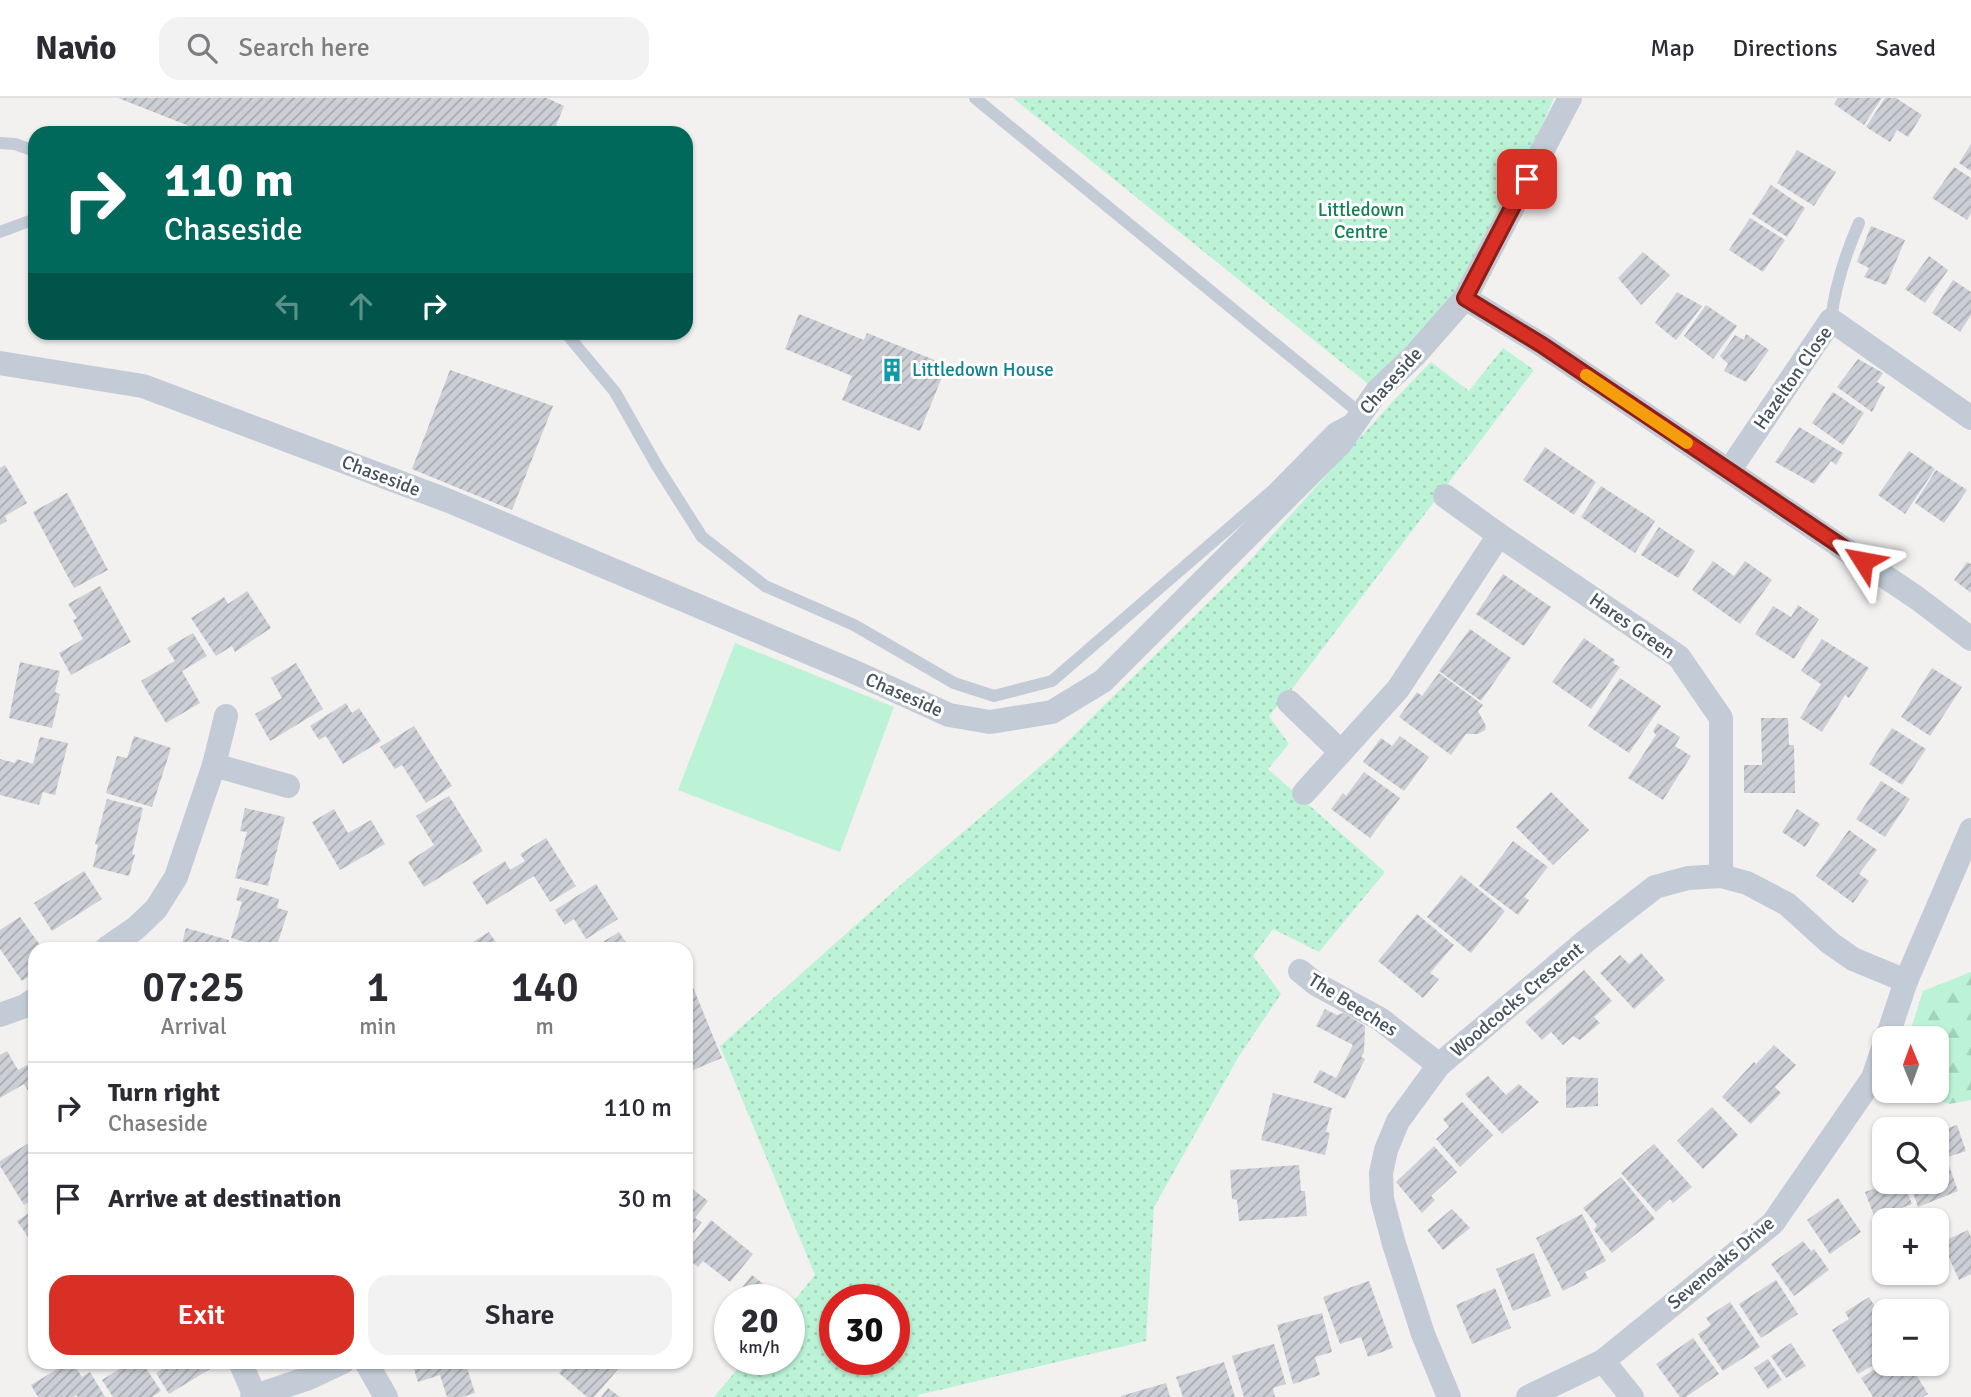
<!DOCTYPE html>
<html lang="en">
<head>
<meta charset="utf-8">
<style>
	:root { --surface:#fff; --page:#f2f2f3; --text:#2b2b33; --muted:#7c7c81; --line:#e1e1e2; --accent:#d93025 }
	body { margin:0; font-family:Signika,sans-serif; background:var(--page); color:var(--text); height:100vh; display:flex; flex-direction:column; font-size:26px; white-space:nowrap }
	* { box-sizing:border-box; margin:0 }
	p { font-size:23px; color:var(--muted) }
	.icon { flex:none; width:38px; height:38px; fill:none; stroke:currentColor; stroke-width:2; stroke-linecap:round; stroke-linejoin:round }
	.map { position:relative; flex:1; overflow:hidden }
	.panel { position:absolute; left:28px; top:844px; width:665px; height:427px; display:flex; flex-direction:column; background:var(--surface); border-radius:21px; box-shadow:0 2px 5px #0004 }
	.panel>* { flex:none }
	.guide { position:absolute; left:28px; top:28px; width:665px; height:214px; border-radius:21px; box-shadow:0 2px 5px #0004; background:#00695c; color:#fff; overflow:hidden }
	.needle { width:46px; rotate:359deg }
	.controls { position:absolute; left:1872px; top:928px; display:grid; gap:14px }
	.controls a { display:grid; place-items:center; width:77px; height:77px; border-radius:14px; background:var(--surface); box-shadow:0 2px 5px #0004; font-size:35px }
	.speed { position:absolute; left:714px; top:1186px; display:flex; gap:14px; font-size:35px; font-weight:700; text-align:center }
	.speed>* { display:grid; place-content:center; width:91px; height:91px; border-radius:50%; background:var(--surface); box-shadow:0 2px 5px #0004; line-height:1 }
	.speed small { font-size:18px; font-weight:400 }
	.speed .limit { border:10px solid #d22; background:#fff; color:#111 }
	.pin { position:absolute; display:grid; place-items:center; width:60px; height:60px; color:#fff; margin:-30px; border-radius:14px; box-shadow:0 4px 10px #0006 }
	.me { position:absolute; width:77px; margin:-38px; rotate:304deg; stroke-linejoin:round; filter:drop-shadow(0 0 5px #0008) }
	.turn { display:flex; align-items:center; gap:24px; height:147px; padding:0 21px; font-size:32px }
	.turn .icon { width:91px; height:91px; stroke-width:2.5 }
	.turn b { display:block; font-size:49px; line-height:60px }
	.lanes { display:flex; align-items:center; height:66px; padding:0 21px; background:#0003; justify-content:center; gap:35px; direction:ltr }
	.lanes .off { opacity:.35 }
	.eta { display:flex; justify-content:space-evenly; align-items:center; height:119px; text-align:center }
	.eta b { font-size:42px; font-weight:600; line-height:49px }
	.primary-button { display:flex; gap:14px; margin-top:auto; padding:14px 21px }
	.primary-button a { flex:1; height:80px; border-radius:21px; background:var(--accent); color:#fff; font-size:28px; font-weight:600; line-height:80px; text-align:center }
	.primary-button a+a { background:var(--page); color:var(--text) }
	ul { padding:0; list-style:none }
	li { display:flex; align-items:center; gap:21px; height:91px; padding:0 21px; border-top:2px solid var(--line) }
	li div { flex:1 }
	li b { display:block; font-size:26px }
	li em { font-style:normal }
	header { display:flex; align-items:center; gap:42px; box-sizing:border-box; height:98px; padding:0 35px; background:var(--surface); border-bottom:2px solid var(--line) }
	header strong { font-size:33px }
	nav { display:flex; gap:38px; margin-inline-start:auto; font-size:24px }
	.search { width:490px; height:63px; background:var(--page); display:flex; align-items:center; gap:18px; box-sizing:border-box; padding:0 24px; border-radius:21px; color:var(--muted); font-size:26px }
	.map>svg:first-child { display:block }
	.grass { fill:#bcf3d6 }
	.forest { fill:url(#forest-firs) }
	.park { fill:url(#park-dots); fill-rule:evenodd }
	.building { fill:url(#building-hatch) }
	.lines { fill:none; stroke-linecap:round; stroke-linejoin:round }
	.service { stroke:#c3cbd6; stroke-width:12 }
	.minor { stroke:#c3cbd6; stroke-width:24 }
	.route-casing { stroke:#8d1f18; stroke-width:18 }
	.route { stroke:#d93025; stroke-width:12 }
	.slow { stroke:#f59e0b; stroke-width:12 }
	.labels { text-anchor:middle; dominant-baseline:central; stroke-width:6; stroke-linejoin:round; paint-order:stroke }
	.park-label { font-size:19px; fill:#108253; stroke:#fff }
	.culture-label { font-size:19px; fill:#0d838f; stroke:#fff; text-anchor:start }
	.street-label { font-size:19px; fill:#47525f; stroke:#fff }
</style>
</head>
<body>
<header>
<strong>Navio</strong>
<div class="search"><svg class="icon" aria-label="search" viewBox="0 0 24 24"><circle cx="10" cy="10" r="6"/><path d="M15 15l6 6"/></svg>Search here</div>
<nav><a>Map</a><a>Directions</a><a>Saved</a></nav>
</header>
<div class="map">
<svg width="1971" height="1299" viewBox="0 0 1971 1299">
	<defs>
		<pattern id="forest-firs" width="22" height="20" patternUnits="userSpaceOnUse" patternTransform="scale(1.75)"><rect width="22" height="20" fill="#bcf3d6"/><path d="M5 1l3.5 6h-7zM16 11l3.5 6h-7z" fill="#a3d2ba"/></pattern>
		<pattern id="park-dots" width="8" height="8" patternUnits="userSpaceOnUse" patternTransform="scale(1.75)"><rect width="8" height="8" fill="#bcf3d6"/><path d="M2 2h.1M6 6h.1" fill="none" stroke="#a3d2ba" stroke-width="1.8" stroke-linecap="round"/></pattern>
		<pattern id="building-hatch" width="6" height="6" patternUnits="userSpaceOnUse" patternTransform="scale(1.75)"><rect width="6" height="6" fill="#cccfd5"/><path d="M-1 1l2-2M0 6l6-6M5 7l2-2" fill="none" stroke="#a7abb0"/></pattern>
	</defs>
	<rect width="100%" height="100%" fill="#f3f0f0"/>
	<polygon class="grass" points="735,545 894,609 840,754 678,692"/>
	<polygon class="forest" points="1971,874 1971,1002 1949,1006 1911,992 1937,992 1937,940 1908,940 1923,893"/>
	<g class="park">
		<polygon points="1013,0 1554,0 1465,200 1377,293"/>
		<path d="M1503,250l31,22 -242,319 -23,27 20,28 -21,25 117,103 -66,80 -46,-23 -20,27 28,38 -42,62 -85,151 -8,134 -228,54v2h-204l31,-37h44v-53l26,-32 -95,-229 183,-163 153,-130 186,-184 152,-169 37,-38 38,29zM835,1202h59v60h-59z"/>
	</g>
	<g class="building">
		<polygon points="118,0 547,0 564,8 553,35 207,35"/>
		<polygon points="1838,0 1882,0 1864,27 1834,6"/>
		<polygon points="1885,0 1896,0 1922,17 1908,39 1897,32 1890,44 1866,29"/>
		<polygon points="1971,46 1971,73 1959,65"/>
		<polygon points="1797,52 1836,74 1814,108 1777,85"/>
		<polygon points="1954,69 1971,80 1971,115 1967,122 1932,100"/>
		<polygon points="1771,87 1805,110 1787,139 1752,116"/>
		<polygon points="1750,120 1785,142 1763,174 1729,152"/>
		<polygon points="1871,128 1905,142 1886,187 1864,179 1869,170 1857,164"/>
		<polygon points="1643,154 1670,177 1641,207 1618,180"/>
		<polygon points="1929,158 1948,172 1925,205 1905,191"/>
		<polygon points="1953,182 1971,194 1971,217 1960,234 1932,215"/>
		<polygon points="1677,194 1702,208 1676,242 1655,225"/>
		<polygon points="1706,207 1737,228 1713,261 1684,238"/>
		<polygon points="799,216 864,242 867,235 947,267 920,333 842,302 852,278 785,251"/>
		<polygon points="1746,236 1769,252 1746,284 1724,273 1728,266 1720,258 1735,237 1744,242"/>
		<polygon points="1858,261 1883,275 1877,284 1885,289 1872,314 1837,289"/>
		<polygon points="450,272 553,308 512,412 412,371"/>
		<polygon points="1833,294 1864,315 1843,347 1812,325"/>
		<polygon points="1799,329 1843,355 1836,367 1831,363 1814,386 1775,364"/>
		<polygon points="1545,349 1596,384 1574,417 1523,382"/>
		<polygon points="1909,353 1935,371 1905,416 1878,397"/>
		<polygon points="5,367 27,405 5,418 7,423 0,427 0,370"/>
		<polygon points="1936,372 1967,392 1944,425 1915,405"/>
		<polygon points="1601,388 1655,423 1635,455 1581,419"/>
		<polygon points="67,395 108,472 74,490 33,414"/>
		<polygon points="1659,429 1695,453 1678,480 1641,457"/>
		<polygon points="1713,463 1734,478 1745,463 1772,482 1740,526 1692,492"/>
		<polygon points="1967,464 1971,466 1971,495 1954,482"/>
		<polygon points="1503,476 1551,509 1524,548 1476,516"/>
		<polygon points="100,488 131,544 71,577 59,555 83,541 73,522 77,520 68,506"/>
		<polygon points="247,493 271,530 235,554 232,548 216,558 191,520 224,499 228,506"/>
		<polygon points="1798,507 1819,521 1794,561 1755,536 1773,508 1791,519"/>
		<polygon points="1470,531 1511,560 1481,603 1439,573"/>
		<polygon points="193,535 207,558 182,573 200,605 166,625 141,583 175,563 167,550"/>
		<polygon points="1584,540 1615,562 1613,565 1620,569 1591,611 1552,584"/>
		<polygon points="1822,541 1869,570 1849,600 1845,597 1822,634 1800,620 1821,586 1801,573"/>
		<polygon points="20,564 60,573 55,594 60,596 52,630 9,620"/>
		<polygon points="296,565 323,611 270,643 255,616 282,600 271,580"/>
		<polygon points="1932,570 1962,589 1930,638 1901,619"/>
		<polygon points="1439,575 1483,607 1478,613 1486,628 1485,632 1478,636 1466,636 1451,657 1399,619 1417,594 1422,598"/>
		<polygon points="1620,580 1661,608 1629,655 1588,628"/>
		<polygon points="346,605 352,615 359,610 381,643 343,666 326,638 319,642 310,628"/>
		<polygon points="1761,620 1788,620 1789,647 1794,647 1795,695 1744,695 1744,667 1762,667"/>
		<polygon points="1658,625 1680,639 1675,648 1691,658 1663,702 1628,680 1656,637 1653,633"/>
		<polygon points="414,628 452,688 426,705 402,667 395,671 380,649"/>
		<polygon points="1892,630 1926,651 1902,687 1869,666"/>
		<polygon points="134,638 171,650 152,709 106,695 117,658 127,660"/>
		<polygon points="1400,638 1429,659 1404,693 1363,664 1381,640 1392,648"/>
		<polygon points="40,639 68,645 55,697 43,694 39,707 0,697 0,661 15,665 17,661 33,666"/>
		<polygon points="1364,674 1400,700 1370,740 1331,711 1343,695 1346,698"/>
		<polygon points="1881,683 1910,701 1885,739 1856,721"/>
		<polygon points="1551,694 1589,732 1553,767 1516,729"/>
		<polygon points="449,698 483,753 424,789 408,764 434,747 416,718"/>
		<polygon points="107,701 143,710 132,756 135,757 129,778 93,769 98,747 95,746"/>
		<polygon points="245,710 285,719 268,788 235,780 247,734 240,733"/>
		<polygon points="334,711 348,735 371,722 385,746 340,772 312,724"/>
		<polygon points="1797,711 1820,726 1805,749 1782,734"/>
		<polygon points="1849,732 1877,752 1859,776 1869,783 1853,805 1816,778"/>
		<polygon points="546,740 576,788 550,804 534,778 487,807 472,784 505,763 510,772 525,763 520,756"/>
		<polygon points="1513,743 1548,769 1524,799 1529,802 1518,817 1479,788"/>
		<polygon points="84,773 102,801 52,833 34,805"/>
		<polygon points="1461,777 1505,813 1471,855 1427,819"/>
		<polygon points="596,786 618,821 586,841 574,821 565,827 555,812"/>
		<polygon points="240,789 279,801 277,810 288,813 276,850 265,850 231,840 242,804 236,802"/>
		<polygon points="1417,816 1454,847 1430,875 1439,881 1423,900 1378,863"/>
		<polygon points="20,819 42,850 35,850 35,874 22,883 0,851 0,832"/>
		<polygon points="186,830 229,842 226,850 162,850 164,844 181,849"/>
		<polygon points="489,834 500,850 463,850"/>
		<polygon points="619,834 630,850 593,850"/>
		<polygon points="1641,855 1665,882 1634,911 1600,875 1620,857 1629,866"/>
		<polygon points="1584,872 1612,903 1594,919 1600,925 1580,942 1573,938 1563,947 1551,934 1542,942 1525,924"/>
		<polygon points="690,882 722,960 686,975 686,883"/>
		<polygon points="1325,911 1337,917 1344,915 1365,928 1364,954 1361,959 1365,961 1345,1001 1313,984 1320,972 1336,980 1353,947 1316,928"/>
		<polygon points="1774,947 1796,967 1775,989 1781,995 1751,1026 1722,999 1754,964 1756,966"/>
		<polygon points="7,953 18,972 29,966 35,977 35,998 32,999 24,986 0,1000 0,957"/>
		<polygon points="1488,978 1506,997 1519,986 1539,1004 1502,1036 1465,996"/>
		<polygon points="1566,979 1598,980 1598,1008 1566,1010"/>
		<polygon points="1273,995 1332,1010 1326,1034 1330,1035 1325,1057 1261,1042"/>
		<polygon points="1462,1004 1493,1037 1460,1069 1436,1041 1449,1029 1443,1021"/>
		<polygon points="1712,1009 1738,1037 1703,1071 1677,1043"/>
		<polygon points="1957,1027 1966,1053 1945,1060 1937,1034"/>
		<polygon points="35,1041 35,1100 24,1107 0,1068 0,1063"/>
		<polygon points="1654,1046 1692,1089 1673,1105 1670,1101 1656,1114 1621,1075"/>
		<polygon points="1434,1048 1457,1074 1431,1098 1435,1102 1422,1115 1396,1084"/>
		<polygon points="1947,1062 1958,1093 1918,1109 1909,1083 1937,1083 1937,1066"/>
		<polygon points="1299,1067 1301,1093 1305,1093 1307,1118 1239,1123 1237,1102 1232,1101 1230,1072"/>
		<polygon points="1885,1070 1885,1083 1903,1083 1912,1106 1896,1112 1899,1120 1885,1122 1885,1125 1878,1128 1865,1094 1881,1088 1876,1073"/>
		<polygon points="1621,1079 1655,1121 1612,1155 1594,1132 1597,1127 1583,1110"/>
		<polygon points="686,1086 708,1103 695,1120 702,1124 686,1145"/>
		<polygon points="1838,1100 1861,1134 1830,1156 1807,1122"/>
		<polygon points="35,1111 35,1149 17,1123"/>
		<polygon points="1452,1111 1470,1130 1443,1152 1427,1132"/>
		<polygon points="1582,1116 1606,1163 1585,1174 1588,1180 1563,1193 1536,1140"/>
		<polygon points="711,1122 753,1156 730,1184 703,1163 698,1169 686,1159 686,1154"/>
		<polygon points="1968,1132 1971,1139 1971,1176 1959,1182 1942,1144"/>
		<polygon points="1803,1143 1811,1153 1814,1151 1829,1172 1794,1198 1771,1166"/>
		<polygon points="1534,1155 1551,1198 1513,1213 1496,1171"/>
		<polygon points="752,1177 784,1202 734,1200"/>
		<polygon points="1776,1182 1798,1216 1761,1240 1739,1206"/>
		<polygon points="1369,1183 1393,1250 1368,1259 1361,1239 1340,1246 1323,1199"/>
		<polygon points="1495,1190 1511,1230 1472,1246 1456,1207"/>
		<polygon points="1869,1199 1885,1225 1885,1260 1858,1276 1832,1232 1849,1221 1845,1214"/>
		<polygon points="1730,1204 1760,1249 1723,1273 1698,1236 1711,1227 1706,1220"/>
		<polygon points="1322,1215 1332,1254 1315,1259 1320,1277 1293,1286 1277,1227"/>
		<polygon points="1693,1240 1719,1276 1686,1299 1680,1299 1656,1266"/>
		<polygon points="1791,1245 1806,1268 1786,1280 1771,1258"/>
		<polygon points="1274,1246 1286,1286 1273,1290 1275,1299 1244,1299 1232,1258"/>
		<polygon points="1768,1261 1782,1282 1768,1291 1754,1270"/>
		<polygon points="69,1264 72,1264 82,1279 90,1274 105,1299 78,1299 76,1297 73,1299 38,1299 31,1287"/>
		<polygon points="131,1264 142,1264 161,1293 152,1299 113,1299 102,1282"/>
		<polygon points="158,1264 206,1264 210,1271 169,1296 156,1275 162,1271"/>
		<polygon points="415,1264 465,1264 475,1295 462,1299 447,1299 440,1277 418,1284 412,1265"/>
		<polygon points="569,1264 612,1264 619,1270 594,1299 587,1299 559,1275"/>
		<polygon points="1224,1264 1235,1299 1183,1299 1176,1279"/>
		<polygon points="1884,1265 1909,1265 1928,1296 1923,1299 1873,1299 1861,1280"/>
		<polygon points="1166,1285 1170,1299 1121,1299 1121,1298"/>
		<polygon points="608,1290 620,1299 601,1299"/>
	</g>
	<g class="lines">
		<g class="service">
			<polyline points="0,45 15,46 35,53"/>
			<polyline points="0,134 35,121"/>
			<path d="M1831,222c4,-35 14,-65 28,-97"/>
			<polyline points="565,234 615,294 657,368 702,439 765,488 854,527 954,585 994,598 1052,583 1273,392 1333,331 1361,316 975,0"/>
		</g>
		<g class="minor">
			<polyline points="1465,200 1542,247 1917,500 1971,541"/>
			<polyline points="0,265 143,288 449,403 850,572 949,617 990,624 1052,614 1103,583 1341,345 1377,293 1415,257 1465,200 1570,0"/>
			<polyline points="1729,373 1831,222 1971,320"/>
			<polyline points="1445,398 1499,437"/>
			<polyline points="1289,604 1341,654"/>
			<polyline points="214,667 288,688"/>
			<polyline points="1304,695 1398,591 1499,437 1679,559 1721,620 1721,778"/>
			<polyline points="107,850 136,830 156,811 176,779 214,667 226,618"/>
			<polyline points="1300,873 1316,886 1380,921 1439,967"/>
			<polyline points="0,917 25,908 35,901"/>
			<polyline points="1887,940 1906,883 1971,732"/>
			<polyline points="1603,1263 1632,1299"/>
			<polyline points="240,1264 255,1298"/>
			<polyline points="366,1264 386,1299"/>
			<polyline points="252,1299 309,1280 343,1264"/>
			<polyline points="1449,1299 1423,1236 1394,1146 1382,1101 1381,1075 1386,1052 1398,1023 1439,967 1587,842 1655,789 1688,780 1721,778 1747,785 1787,806 1830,845 1853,861 1906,883"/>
			<polyline points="1528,1299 1603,1263 1773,1125 1873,980 1885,945"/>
		</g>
	</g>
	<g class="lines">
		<g class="route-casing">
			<polyline id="route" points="1527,81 1465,200 1542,247 1863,463"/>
		</g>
		<use href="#route" class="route"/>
		<polyline class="slow" points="1586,277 1687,345"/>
	</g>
	<defs>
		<g id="building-bare" transform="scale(1.89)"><path d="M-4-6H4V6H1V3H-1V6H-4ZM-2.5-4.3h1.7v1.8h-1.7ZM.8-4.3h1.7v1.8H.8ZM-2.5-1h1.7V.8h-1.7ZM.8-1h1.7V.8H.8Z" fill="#0f9aa8" stroke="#fff" stroke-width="2.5" paint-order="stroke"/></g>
	</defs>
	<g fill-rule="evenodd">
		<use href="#building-bare" x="892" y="272"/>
	</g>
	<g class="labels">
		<g class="park-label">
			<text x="1361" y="112">Littledown<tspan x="1361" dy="22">Centre</tspan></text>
		</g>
		<g class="culture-label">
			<text x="912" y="272">Littledown House</text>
		</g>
		<g class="street-label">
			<text transform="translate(1793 280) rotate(-55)">Hazelton Close</text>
			<text transform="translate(1391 283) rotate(-48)">Chaseside</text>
			<text transform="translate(381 378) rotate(21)">Chaseside</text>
			<text transform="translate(1632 528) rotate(35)">Hares Green</text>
			<text transform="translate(904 597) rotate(24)">Chaseside</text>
			<text transform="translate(1517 902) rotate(-40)">Woodcocks Crescent</text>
			<text transform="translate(1353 907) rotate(32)">The Beeches</text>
			<text transform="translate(1721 1165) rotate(-40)">Sevenoaks Drive</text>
		</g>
	</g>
</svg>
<div class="controls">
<a><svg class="needle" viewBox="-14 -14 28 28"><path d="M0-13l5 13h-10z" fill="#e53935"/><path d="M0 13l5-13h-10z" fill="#7c7c81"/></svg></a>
<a><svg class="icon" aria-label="search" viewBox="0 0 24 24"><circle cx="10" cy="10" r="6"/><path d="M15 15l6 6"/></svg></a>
<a>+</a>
<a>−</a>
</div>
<div class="speed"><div>20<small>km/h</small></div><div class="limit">30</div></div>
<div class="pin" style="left:1527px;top:81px;background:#d93025"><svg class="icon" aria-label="arrive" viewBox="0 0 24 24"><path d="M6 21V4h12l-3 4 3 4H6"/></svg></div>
<svg class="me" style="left:1863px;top:463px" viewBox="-20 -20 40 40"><path d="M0-17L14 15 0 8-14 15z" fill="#d93025" stroke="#fff" stroke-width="4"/></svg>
<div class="guide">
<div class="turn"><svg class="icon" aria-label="right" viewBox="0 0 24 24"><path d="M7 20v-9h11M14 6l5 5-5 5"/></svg><div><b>110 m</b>Chaseside</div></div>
<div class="lanes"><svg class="icon off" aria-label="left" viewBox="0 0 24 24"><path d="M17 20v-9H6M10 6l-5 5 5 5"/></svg><svg class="icon off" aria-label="ahead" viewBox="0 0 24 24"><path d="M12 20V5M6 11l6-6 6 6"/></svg><svg class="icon" aria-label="right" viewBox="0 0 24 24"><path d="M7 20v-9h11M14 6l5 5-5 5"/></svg></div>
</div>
<section class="panel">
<div class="eta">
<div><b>07:25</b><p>Arrival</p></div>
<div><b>1</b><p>min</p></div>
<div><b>140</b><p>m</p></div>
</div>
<ul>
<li><svg class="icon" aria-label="right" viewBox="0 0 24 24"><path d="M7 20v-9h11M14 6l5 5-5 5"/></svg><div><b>Turn right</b><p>Chaseside</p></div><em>110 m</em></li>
<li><svg class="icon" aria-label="arrive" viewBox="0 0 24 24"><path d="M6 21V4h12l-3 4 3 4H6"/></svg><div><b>Arrive at destination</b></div><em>30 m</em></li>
</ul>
<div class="primary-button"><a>Exit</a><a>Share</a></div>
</section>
</div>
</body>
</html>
